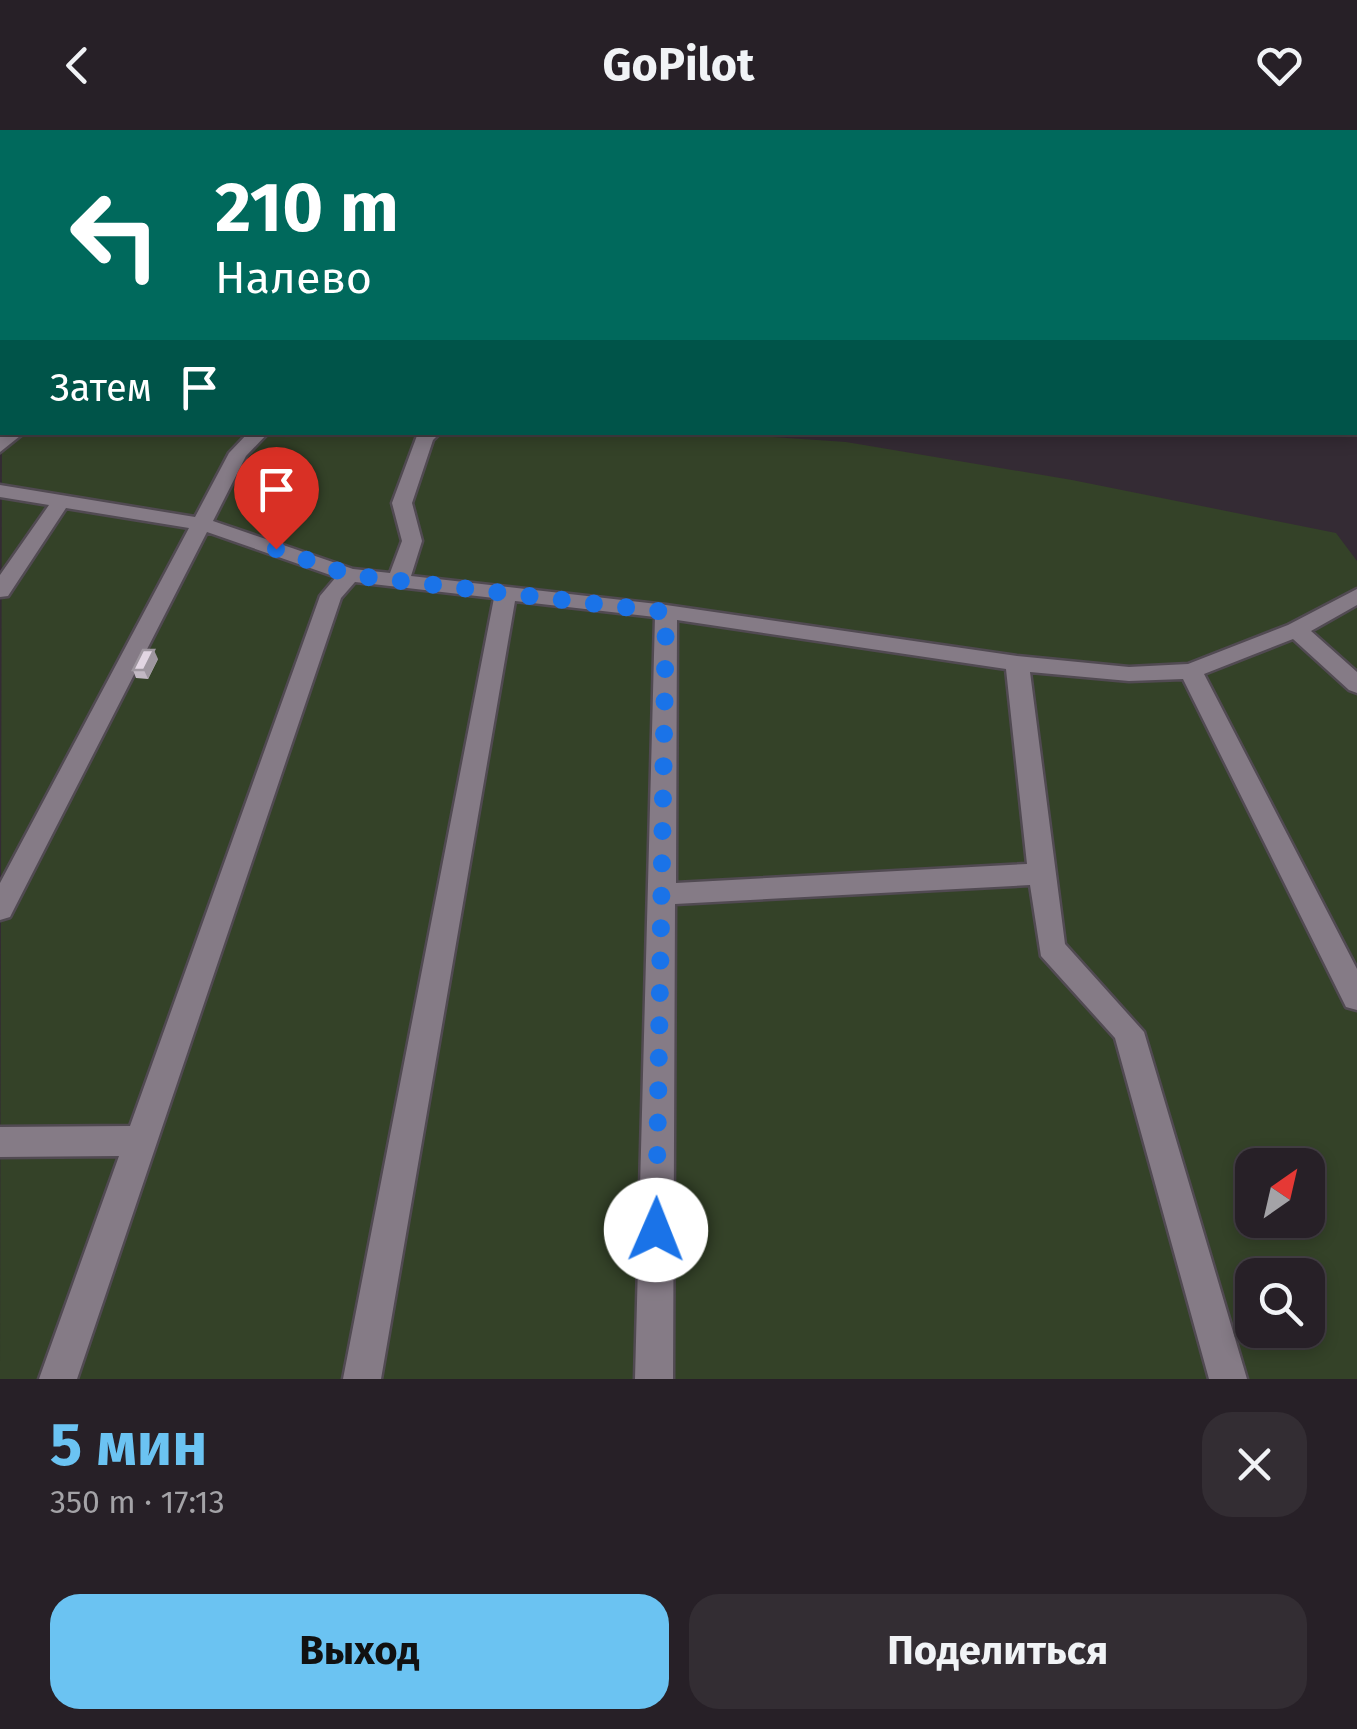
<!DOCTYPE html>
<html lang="ru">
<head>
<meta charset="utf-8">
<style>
	:root { --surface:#272027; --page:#332d33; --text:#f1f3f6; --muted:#a4a3a7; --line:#433e44; --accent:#6bc3f2 }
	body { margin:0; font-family:"Fira Sans",sans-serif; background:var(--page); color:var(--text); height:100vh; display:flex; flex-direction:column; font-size:38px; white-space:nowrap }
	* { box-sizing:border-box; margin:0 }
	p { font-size:32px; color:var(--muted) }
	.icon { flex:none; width:55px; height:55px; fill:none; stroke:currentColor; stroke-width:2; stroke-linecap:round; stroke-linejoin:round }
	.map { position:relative; height:1249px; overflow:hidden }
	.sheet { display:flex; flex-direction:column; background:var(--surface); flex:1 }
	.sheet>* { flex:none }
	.guide { position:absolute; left:0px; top:0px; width:1358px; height:305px; box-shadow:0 5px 15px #0003,0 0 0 2px var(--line); background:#00695c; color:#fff; overflow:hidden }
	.needle { width:65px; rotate:34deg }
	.controls { position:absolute; left:1235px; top:1018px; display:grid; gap:20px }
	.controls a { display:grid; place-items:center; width:90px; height:90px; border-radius:20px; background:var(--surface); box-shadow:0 5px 15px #0003,0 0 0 2px var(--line); font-size:50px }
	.pin { position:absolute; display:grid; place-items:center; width:85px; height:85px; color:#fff; margin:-102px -42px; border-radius:50% 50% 50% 0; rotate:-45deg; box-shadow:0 0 10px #0007 }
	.pin .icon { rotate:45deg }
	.me { position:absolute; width:110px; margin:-55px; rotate:1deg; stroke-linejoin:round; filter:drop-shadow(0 0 8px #0008) }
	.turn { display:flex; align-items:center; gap:35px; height:210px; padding:0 50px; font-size:45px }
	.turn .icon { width:130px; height:130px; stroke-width:2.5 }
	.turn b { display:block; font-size:70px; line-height:85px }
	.then { display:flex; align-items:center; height:95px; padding:0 50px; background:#0003; gap:20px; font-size:38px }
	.round { display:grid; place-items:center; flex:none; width:105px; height:105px; border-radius:30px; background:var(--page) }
	.summary { display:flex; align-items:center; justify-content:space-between; height:170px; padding:0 50px }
	h1 { font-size:60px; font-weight:700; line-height:75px; color:var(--accent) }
	.primary-button { display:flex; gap:20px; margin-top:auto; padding:20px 50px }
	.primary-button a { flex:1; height:115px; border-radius:30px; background:var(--accent); color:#111; font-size:40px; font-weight:700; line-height:115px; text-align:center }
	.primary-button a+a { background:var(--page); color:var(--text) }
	header { display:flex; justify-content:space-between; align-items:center; height:130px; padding:0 50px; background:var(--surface); font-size:45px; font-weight:700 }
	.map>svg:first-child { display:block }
	.green { fill:#344228; fill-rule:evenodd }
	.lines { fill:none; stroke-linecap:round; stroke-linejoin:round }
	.minor-casing { stroke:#514a52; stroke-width:5 }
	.path { stroke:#6d656d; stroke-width:2.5; stroke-dasharray:2.5 4; stroke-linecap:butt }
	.minor { fill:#857b86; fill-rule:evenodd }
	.wall { fill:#c2b8c3 }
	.shaded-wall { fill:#9e969f }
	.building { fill:#e2d6e3; stroke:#9e969f; stroke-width:2.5 }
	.route { stroke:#1a73e8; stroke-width:18; stroke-dasharray:0 32.4 }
</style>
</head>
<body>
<header><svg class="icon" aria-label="back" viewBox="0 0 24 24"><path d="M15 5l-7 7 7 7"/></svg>GoPilot<svg class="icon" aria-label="heart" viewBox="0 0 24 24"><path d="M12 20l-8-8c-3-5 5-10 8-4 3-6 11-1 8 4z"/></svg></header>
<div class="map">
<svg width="1357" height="1249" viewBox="0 0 1357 1249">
	<rect width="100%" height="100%" fill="#342b34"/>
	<path class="green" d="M2,285v17h699l145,10 226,38 264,53 21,28v818h-1357zM1252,1035h56v55h-56zM1252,1145h56v55h-56z"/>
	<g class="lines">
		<g class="minor-casing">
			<g id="minor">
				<rect x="438" y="0" width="12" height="2"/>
				<polygon points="0,139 2,140 2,148 0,149"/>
				<rect x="1355" y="292" width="2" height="10"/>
				<polygon points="4,302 25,302 0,322 0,306"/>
				<path d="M249,302h20l-23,24 -33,65 140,48 37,4 12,-32 -10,-38 26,-70 23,-1 -8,8 -21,63 10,38 -11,35 255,29 351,51 112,11 59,-3 100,-39 69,-36v16l-46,26 46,41v21l-8,-3 -56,-51 -89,35 153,295v41l-11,-3 -163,-328 -54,2 -99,-9 35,272 79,88 103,347h-38l-94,-341 -74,-82 -11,-71 -355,19 -2,475h-38l20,-762 -140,-16 -134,778h-38l151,-781 -139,-16 -14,16 -264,781h-38l80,-223 -119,1v-30l130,-1 190,-530 16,-19 -129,-45 -193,377 -4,8 -10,3v-37l189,-355 -123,-20 -58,88 -8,1v-22l49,-70 -49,-8v-12l195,32 34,-64zM677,490l329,49 21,195 -351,19z"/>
			</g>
		</g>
		<polyline class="path" points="1078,2 1084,0"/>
		<use href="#minor" class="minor"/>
	</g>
	<g class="wall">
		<polygon points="454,0 1075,0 1075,2 460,2"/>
		<polygon points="1145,0 1357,0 1357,62 1355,62 1355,67 1357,67 1357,237 1355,237 1355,2 1146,2"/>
		<polygon points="158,529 148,549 136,548 133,540"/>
	</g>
	<g class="shaded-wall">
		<polygon points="176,0 220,0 221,2 163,2"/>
		<polygon points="1063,0 1075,0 1075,2 1054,2"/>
		<polygon points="2,78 2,92 0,92 0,79"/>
		<polygon points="154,520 158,529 148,549 144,540"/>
	</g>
	<g class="building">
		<polygon points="1,0 176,0 163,2 2,2 2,78 0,79"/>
		<polygon points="478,0 1063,0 1054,2 475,2 480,1"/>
		<polygon points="1149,0 1357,0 1357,54 1355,54 1357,91 1355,92 1355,2 1150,2"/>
		<polygon points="1355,95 1357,102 1357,227 1355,227"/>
		<polygon points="143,520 154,520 144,540 133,540"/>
	</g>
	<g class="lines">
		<polyline class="route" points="276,419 350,445 666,482 656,1100"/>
	</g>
</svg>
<div class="controls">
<a><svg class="needle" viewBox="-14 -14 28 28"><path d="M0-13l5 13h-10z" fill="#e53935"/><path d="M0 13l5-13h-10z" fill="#a4a3a7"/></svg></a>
<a><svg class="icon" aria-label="search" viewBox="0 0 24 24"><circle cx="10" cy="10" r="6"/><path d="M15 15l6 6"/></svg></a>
</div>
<div class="pin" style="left:276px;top:419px;background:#d93025"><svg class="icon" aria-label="arrive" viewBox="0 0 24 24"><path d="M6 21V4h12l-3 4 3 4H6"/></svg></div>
<svg class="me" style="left:656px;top:1100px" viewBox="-20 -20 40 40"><circle r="19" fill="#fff"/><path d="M0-13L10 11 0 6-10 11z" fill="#1a73e8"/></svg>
<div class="guide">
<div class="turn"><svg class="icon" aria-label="left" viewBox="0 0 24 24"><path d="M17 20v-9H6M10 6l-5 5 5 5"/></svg><div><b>210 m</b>Налево</div></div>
<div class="then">Затем<svg class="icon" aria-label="arrive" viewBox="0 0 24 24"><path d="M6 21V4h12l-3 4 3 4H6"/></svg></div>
</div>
</div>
<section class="sheet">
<div class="summary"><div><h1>5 мин</h1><p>350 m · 17:13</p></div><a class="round"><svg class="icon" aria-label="close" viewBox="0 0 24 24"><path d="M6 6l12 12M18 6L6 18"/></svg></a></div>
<div class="primary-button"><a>Выход</a><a>Поделиться</a></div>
</section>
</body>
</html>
